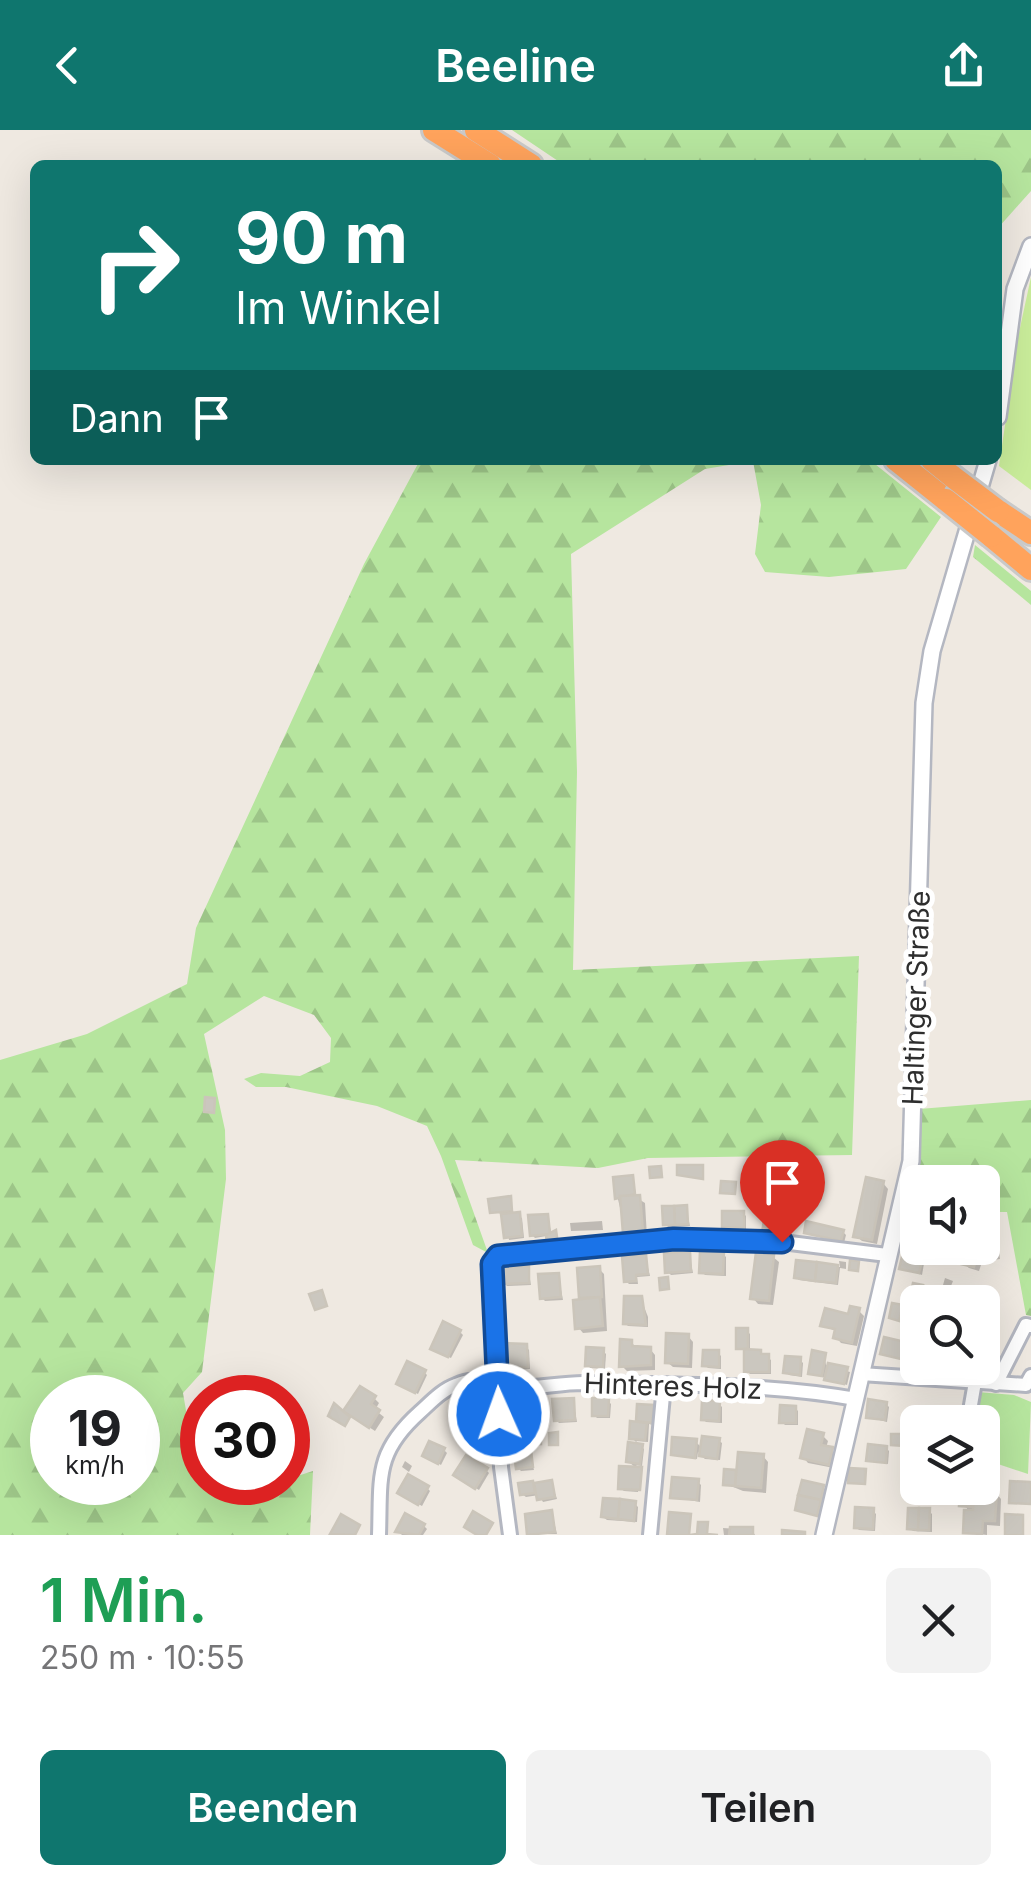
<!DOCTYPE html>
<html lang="de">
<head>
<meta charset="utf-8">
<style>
	:root { --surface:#fff; --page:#f2f2f2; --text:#202124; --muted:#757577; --accent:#0f766e }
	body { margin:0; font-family:Inter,sans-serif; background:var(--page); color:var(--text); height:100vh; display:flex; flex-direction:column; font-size:38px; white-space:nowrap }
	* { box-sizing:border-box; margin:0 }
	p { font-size:32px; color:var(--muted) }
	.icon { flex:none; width:55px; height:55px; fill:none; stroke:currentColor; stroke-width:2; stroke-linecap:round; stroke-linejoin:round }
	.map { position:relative; height:1405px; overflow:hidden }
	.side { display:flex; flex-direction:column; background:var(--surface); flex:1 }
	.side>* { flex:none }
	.banner { position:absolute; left:30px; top:30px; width:972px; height:305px; border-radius:15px; box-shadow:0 10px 40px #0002; background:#0f766e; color:#fff; overflow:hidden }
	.tools { position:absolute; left:900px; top:1035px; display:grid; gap:20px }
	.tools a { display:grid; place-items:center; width:100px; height:100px; border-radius:15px; background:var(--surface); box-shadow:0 10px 40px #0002; font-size:50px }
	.speed { position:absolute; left:30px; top:1245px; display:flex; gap:20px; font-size:50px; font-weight:700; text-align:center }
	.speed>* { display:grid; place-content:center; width:130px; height:130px; border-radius:50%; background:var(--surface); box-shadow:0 10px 40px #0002; line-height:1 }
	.speed small { font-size:25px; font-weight:400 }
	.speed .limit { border:15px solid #d22; background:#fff; color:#111 }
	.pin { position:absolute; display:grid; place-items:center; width:85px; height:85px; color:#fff; margin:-102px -42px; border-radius:50% 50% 50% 0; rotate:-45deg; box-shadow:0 0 10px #0007 }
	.pin .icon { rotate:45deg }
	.me { position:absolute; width:110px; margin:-55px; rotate:358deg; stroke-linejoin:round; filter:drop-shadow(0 0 8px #0008) }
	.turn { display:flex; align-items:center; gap:35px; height:210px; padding:0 40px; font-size:45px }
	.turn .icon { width:130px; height:130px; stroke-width:2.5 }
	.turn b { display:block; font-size:70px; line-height:85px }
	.then { display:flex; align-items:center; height:95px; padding:0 40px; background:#0003; gap:20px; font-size:38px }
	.round { display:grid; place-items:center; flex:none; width:105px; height:105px; border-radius:15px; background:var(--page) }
	.summary { display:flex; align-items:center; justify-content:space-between; height:170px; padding:0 40px }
	h1 { font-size:60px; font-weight:600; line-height:75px; color:#1e9e55 }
	.action { display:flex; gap:20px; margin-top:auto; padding:20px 40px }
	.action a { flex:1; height:115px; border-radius:15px; background:var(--accent); color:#fff; font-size:40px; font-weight:600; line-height:115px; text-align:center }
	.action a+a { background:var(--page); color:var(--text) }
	header { display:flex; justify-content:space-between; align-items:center; height:130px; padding:0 40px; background:var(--accent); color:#fff; font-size:45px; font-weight:600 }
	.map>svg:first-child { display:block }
	.forest { fill:url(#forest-firs); fill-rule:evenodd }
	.park { fill:#b6e59e }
	.pitch { fill:#c9ec9a }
	.shadow { fill:#0003 }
	.building { fill:#cbc7bf; stroke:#cbc5ba; stroke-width:2.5 }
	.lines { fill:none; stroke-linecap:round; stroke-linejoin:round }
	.minor-casing { stroke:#b4b7c1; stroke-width:18 }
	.tertiary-casing { stroke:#b4b7c1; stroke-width:20 }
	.motorway-casing { stroke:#c9c9c9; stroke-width:28 }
	.minor { stroke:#fff; stroke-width:12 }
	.tertiary { stroke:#fff; stroke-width:15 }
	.motorway { stroke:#ffa35c; stroke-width:22 }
	.motorway-bridge-casing { stroke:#c9c9c9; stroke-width:28; stroke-linecap:butt }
	.motorway-bridge { stroke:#ffa35c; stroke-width:22 }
	.route-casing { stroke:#114b97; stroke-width:25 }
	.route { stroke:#1a73e8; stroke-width:18 }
	.labels { text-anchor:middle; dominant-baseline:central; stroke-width:10; stroke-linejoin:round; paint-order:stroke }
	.street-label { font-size:28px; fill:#2e2e2e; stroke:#fff }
</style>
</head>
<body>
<header><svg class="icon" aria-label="back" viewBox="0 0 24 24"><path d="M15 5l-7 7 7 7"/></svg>Beeline<svg class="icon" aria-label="share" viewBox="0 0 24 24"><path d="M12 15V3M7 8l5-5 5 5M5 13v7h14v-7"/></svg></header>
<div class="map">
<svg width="1031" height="1405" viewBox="0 0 1031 1405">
	<defs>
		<pattern id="forest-firs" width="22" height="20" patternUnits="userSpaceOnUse" patternTransform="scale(2.5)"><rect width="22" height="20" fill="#b6e59e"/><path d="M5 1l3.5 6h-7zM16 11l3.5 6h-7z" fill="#9dc588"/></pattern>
	</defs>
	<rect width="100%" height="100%" fill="#efe9e1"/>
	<g class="forest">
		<polygon points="512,0 1031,0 1031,61 998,98 998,35 564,35"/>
		<path d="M420,330h450l71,57 -35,52 -77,8 -64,-5 -10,-18 6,-49 -8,-44 -48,8 -134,85 6,218 -4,198 286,-14 -7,199 -204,3 -50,10 -143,-8 33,93 -15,-8 -32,-89 -14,-30 -50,-20 -91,-19h-30l-12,-8 17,-6 39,3 30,-14 1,-24 -17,-23 -50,-19 -60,38 21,96 1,49 -24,193 -19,21 5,29 14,7v53l42,9 30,-8 14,-1v-3l25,-8 -3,64h-310v-475l87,-26 100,-50 9,-56 168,-364zM52,1268h86v84h-86z"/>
		<polygon points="975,415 1031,461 1031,475 973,427"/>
		<polygon points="1031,970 1031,1186 1026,1185 1007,1082 983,1082 982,1052 918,1052 917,1082 905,1082 919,979"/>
	</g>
	<polygon class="park" points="977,1262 1014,1265 1031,1272 1028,1344 983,1329 982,1292 972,1292"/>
	<polygon class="pitch" points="1031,147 1031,360 999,336 1018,207"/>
	<g class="shadow">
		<polygon points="632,1047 637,1068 645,1073 647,1107 631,1108 626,1103 617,1065"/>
		<polygon points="883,1053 888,1059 877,1114 862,1111 856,1106"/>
		<polygon points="510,1069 514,1085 522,1088 524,1108 509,1110 504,1084 492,1082"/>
		<polygon points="686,1078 690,1096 668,1097 665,1094"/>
		<polygon points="743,1083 746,1086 746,1100 728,1100 724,1096"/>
		<polygon points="547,1086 552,1105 535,1108 532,1105"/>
		<polygon points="784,1089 787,1092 784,1108 764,1102"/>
		<polygon points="602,1091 603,1100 571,1101 570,1093"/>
		<polygon points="806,1102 843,1102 846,1105 844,1113"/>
		<polygon points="992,1109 998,1114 1000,1129 982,1132 979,1141 969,1138 963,1133 967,1118 982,1118"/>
		<polygon points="689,1124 693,1143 671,1145 668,1142"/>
		<polygon points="723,1124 726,1127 726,1146 705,1145 702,1142"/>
		<polygon points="922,1125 925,1128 922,1145 902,1138"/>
		<polygon points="645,1126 650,1146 637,1147 638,1154 629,1154 626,1151"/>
		<polygon points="773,1127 779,1132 773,1175 758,1174 753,1168"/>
		<polygon points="839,1131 846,1132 846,1139 840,1138 838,1155 799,1150 796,1147 798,1133 840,1137"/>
		<polygon points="528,1138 531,1155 507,1156 504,1153"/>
		<polygon points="599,1139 604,1144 607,1201 583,1203 578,1197 581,1172 579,1140"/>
		<polygon points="558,1145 563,1170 545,1171 542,1168"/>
		<polygon points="945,1148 953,1151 949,1161 964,1166 964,1170 946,1163 949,1157 943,1155"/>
		<polygon points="915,1156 939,1163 942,1166 940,1172 915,1171 912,1168"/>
		<polygon points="641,1169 648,1187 648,1197 628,1196 625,1193"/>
		<polygon points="859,1181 864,1186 857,1216 841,1213 836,1207 837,1202 823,1195"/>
		<polygon points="747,1201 750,1204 750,1222 760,1222 771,1230 771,1244 750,1244 747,1241 747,1221 738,1218"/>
		<polygon points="460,1202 463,1205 451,1228 436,1221"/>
		<polygon points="688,1206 693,1212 692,1238 673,1237 667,1232"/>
		<polygon points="631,1212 638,1219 650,1219 655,1225 655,1240 627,1241 622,1236"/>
		<polygon points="526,1217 529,1220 530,1239 512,1240 509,1237"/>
		<polygon points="603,1221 606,1224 605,1239 590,1238 587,1235"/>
		<polygon points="718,1223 721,1226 721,1239 708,1238 705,1235"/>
		<polygon points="824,1225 826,1235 850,1242 847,1255 811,1243"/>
		<polygon points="800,1230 803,1233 802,1247 789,1245 786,1242"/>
		<polygon points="424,1242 427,1245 418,1264 402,1256"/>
		<polygon points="374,1268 379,1273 375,1280 384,1287 375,1301 346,1282"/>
		<polygon points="573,1271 577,1292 559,1293 556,1290"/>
		<polygon points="608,1271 611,1274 610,1288 597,1288 594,1285"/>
		<polygon points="719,1274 722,1277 722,1293 706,1292 703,1289"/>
		<polygon points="886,1274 889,1277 887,1292 868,1287"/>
		<polygon points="640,1277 656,1281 654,1295 649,1294 648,1312 636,1311 644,1319 642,1336 636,1335 640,1339 638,1362 624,1361 620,1358 637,1339 628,1331 640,1316 632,1308 638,1294"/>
		<polygon points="484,1278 487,1281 480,1295 465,1287"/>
		<polygon points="795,1278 798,1281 798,1295 785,1295 782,1292"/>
		<polygon points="528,1280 532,1283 533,1310 541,1310 541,1314 531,1315 530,1307 519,1308 516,1305"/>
		<polygon points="823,1306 828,1311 826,1318 837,1325 834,1338 808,1333 803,1327"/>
		<polygon points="718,1310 722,1313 720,1330 705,1329 698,1322 697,1329 674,1324 696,1312 703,1319"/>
		<polygon points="886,1318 889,1321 888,1334 869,1330"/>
		<polygon points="444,1320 447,1323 441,1335 425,1326"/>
		<polygon points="530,1323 534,1340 521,1341 518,1338"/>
		<polygon points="763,1326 768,1332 766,1363 743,1361 726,1354 735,1343 739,1346"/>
		<polygon points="405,1331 412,1336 409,1342 402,1337"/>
		<polygon points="486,1340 489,1343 479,1360 460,1348"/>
		<polygon points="551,1352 557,1369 543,1372 539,1365 526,1367 522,1364 521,1356"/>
		<polygon points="698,1352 701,1355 700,1372 673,1367"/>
		<polygon points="823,1357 826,1360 820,1387 797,1379"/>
		<polygon points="427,1358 430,1361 422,1376 403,1366"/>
		<polygon points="918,1358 931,1358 931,1369 912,1369 908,1366"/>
		<polygon points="971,1360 996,1363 1001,1369 1000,1396 987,1395 987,1405 966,1402 967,1378 962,1375"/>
		<polygon points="635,1374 638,1377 637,1392 607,1390 603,1387"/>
		<polygon points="873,1381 876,1384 875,1401 859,1400 856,1397"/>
		<polygon points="929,1381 932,1384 932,1402 913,1401 910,1398"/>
		<polygon points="552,1383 557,1404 530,1404"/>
		<polygon points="424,1396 427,1399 423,1405 402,1405 398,1401"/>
		<polygon points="723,1398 752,1400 755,1405 724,1405"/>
	</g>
	<g class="building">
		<polygon points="205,967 215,968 214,983 204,982"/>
		<polygon points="677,1035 703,1035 703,1049 677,1045"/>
		<polygon points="661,1036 662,1047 650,1048 649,1037"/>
		<polygon points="633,1045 635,1064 615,1069 613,1047"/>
		<polygon points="866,1047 884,1051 872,1110 853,1107"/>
		<polygon points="721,1051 736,1052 735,1064 720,1063"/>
		<polygon points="640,1065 643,1102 623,1104 620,1066"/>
		<polygon points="511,1066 512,1081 490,1083 488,1069"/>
		<polygon points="687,1075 688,1094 675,1095 674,1076"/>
		<polygon points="662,1076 674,1076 675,1095 663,1095"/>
		<polygon points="722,1081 744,1081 744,1098 722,1097"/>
		<polygon points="520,1082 522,1106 504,1108 501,1084"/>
		<polygon points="765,1083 785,1086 781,1106 762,1103"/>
		<polygon points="548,1084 550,1104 530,1106 528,1085"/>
		<polygon points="806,1091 844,1100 841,1111 804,1103"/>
		<polygon points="556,1100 558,1114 547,1115 546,1105"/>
		<polygon points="993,1106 996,1125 977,1127 974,1137 961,1134 965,1118 982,1118 982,1108"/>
		<polygon points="904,1118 924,1123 919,1143 899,1139"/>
		<polygon points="690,1121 691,1141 665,1143 664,1123"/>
		<polygon points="700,1121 724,1121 723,1144 699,1143"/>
		<polygon points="756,1122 774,1125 769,1171 750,1169"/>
		<polygon points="646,1124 648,1144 636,1145 636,1151 624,1152 622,1126"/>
		<polygon points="796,1130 817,1132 815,1151 794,1148"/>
		<polygon points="850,1130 859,1131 858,1141 849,1140"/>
		<polygon points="817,1132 838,1135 836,1153 815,1151"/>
		<polygon points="529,1136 529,1153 502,1154 501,1137"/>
		<polygon points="600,1136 602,1167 579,1168 577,1138"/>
		<polygon points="559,1143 561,1167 540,1169 538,1144"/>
		<polygon points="668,1147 669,1159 660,1160 659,1148"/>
		<polygon points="913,1153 923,1155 920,1171 909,1169"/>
		<polygon points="924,1156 940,1161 937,1172 920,1172"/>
		<polygon points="322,1160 327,1176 315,1180 309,1164"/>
		<polygon points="624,1166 642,1166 646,1195 623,1194"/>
		<polygon points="600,1167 603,1196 575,1199 573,1170"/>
		<polygon points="892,1173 903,1175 899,1191 889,1188"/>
		<polygon points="850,1176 860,1178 852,1213 833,1208 835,1199 820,1196 825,1178 848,1184"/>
		<polygon points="908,1183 918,1185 917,1197 905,1195"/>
		<polygon points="443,1191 461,1200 448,1227 430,1219"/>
		<polygon points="905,1195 916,1198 913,1209 902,1207"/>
		<rect x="736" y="1198" width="12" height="21"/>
		<polygon points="666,1203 689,1204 688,1234 665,1233"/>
		<polygon points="884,1207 905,1212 901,1229 880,1224"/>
		<polygon points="620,1209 632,1210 632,1216 651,1217 651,1235 619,1237"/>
		<polygon points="505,1213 527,1214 528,1237 506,1238"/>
		<polygon points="586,1217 604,1218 603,1237 585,1236"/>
		<polygon points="744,1219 761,1220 761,1224 769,1224 769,1242 744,1242"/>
		<polygon points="703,1220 719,1220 719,1237 702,1236"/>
		<polygon points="812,1220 826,1223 822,1246 808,1244"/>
		<polygon points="904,1221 918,1223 918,1235 902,1233"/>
		<polygon points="785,1226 801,1227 800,1245 783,1243"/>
		<polygon points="407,1231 426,1240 415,1263 396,1254"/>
		<polygon points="828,1233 848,1237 844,1254 824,1250"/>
		<polygon points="360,1256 376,1266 371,1274 380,1280 369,1298 343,1281"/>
		<polygon points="468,1267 486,1276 477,1294 459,1285"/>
		<polygon points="574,1268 575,1290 554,1291 552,1269"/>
		<polygon points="592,1268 609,1268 608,1286 592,1286"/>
		<polygon points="868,1269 887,1272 885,1290 866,1288"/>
		<polygon points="702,1270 720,1271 719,1291 701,1290"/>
		<polygon points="334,1273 350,1287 345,1296 328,1286"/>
		<polygon points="637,1274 654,1275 652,1293 636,1291"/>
		<polygon points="780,1275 796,1276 796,1293 779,1293"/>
		<polygon points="529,1278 531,1305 513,1306 512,1279"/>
		<polygon points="917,1283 918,1295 906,1296 905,1284"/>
		<polygon points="918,1285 932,1285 932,1292 919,1292"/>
		<polygon points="630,1291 647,1293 645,1310 629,1309"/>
		<polygon points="807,1299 824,1303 821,1315 833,1317 829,1335 800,1328"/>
		<polygon points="558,1302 558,1315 549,1315 549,1303"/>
		<polygon points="891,1304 904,1304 904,1316 891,1315"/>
		<polygon points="702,1306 720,1308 717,1329 699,1326"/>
		<polygon points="541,1307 541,1314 528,1315 527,1308"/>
		<polygon points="672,1307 697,1309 695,1328 671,1325"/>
		<polygon points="429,1311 445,1318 438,1334 422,1326"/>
		<polygon points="628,1312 643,1314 640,1334 626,1332"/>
		<polygon points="868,1314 887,1316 886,1333 866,1331"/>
		<polygon points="531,1320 533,1337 516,1339 514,1322"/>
		<polygon points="738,1322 764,1324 761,1358 735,1356"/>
		<polygon points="466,1325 488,1338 475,1359 453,1345"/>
		<polygon points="619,1336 642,1337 640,1360 618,1359"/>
		<polygon points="849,1338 866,1339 865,1354 848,1353"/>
		<polygon points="724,1339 736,1340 735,1356 723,1355"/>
		<rect x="906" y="1339" width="12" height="11"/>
		<polygon points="408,1344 429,1356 418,1375 397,1363"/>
		<polygon points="672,1347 699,1349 697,1370 670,1368"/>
		<polygon points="552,1350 555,1367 537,1370 534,1353"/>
		<polygon points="802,1350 824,1355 821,1370 798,1365"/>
		<polygon points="906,1350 918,1350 918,1358 929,1358 929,1367 906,1367"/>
		<polygon points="533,1351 535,1363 520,1365 518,1353"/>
		<polygon points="1010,1351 1031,1352 1031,1374 1009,1373"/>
		<polygon points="960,1358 972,1358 971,1377 959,1376"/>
		<polygon points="974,1360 997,1361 995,1391 983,1391 982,1404 963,1403 964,1380 973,1380"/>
		<polygon points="798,1365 821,1370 817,1386 795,1380"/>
		<polygon points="603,1368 620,1369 618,1389 601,1387"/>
		<polygon points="620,1369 636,1371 634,1391 618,1389"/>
		<polygon points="855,1377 874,1378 873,1399 854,1398"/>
		<polygon points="908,1378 919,1378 918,1400 907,1399"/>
		<polygon points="919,1378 930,1378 929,1400 918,1400"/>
		<polygon points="552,1380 555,1402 527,1405 525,1384"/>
		<polygon points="473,1381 493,1393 486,1405 477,1405 464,1397"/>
		<polygon points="669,1382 691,1384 689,1405 667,1405"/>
		<polygon points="405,1383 425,1394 419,1405 395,1402"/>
		<polygon points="341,1384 360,1395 355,1405 330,1404"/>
		<polygon points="1005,1384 1023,1385 1023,1405 1005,1405"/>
		<polygon points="698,1392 708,1392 707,1404 718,1405 690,1405 697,1404"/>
		<polygon points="730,1397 753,1397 753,1405 729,1405"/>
		<polygon points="782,1400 805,1402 805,1405 782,1405"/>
	</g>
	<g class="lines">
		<g class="minor-casing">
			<g id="minor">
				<polyline points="861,1244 1026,1255 1031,1246"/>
				<polyline points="996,1254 1026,1195 1031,1196"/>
				<polyline points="968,1292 975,1252"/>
				<path d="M379,1405c2,-57 -5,-82 41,-123 11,-10 22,-22 36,-27 20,-9 26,-1 43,2 27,4 57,-4 84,-4 90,2 184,0 273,16"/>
				<polyline points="510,1405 501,1337 493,1134 498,1125 674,1109 782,1112 887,1125"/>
				<polyline points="650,1405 664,1255"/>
			</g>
		</g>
		<g class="tertiary-casing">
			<g id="tertiary">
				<polyline points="998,287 1015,159 1031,116"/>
				<polyline points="824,1405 911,1031 924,573 932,521 988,330"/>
			</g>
		</g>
		<g class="motorway-casing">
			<g id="motorway">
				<polyline points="434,0 490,35"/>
				<polyline points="476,0 531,35"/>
				<polyline points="896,330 946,370"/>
				<polyline points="932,330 953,347"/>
				<polyline points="998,381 1031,403"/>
				<polyline points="991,406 1031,439"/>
			</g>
		</g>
		<use href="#minor" class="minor"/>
		<use href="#tertiary" class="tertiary"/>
		<use href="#motorway" class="motorway"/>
		<g class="motorway-bridge-casing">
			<g id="motorway-bridge">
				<polyline points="953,347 998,381"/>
				<polyline points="946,370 991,406"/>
			</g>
		</g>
		<use href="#motorway-bridge" class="motorway-bridge"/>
	</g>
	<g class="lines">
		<g class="route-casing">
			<polyline id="route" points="499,1284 492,1134 498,1126 674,1109 782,1112"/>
		</g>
		<use href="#route" class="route"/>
	</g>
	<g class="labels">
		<g class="street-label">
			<text transform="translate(916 868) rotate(-88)">Haltinger Straße</text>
			<text transform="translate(673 1256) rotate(2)">Hinteres Holz</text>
		</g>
	</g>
</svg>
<div class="tools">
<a><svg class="icon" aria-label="sound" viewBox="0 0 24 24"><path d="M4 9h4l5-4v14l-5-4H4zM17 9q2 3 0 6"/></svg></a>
<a><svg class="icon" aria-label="search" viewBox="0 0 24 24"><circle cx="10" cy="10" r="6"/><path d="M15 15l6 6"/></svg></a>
<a><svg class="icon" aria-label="layers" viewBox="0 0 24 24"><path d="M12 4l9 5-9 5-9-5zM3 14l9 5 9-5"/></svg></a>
</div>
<div class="speed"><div>19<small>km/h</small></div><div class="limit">30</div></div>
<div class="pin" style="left:782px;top:1112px;background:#d93025"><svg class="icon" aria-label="arrive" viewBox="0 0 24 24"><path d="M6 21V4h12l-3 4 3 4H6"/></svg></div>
<svg class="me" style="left:499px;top:1284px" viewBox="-20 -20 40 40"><circle r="17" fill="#1a73e8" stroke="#fff" stroke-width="3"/><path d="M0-11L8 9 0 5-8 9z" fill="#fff"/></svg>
<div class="banner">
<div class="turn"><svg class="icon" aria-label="right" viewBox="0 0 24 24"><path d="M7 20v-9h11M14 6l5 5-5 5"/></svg><div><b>90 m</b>Im Winkel</div></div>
<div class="then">Dann<svg class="icon" aria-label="arrive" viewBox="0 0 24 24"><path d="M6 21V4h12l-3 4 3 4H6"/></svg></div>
</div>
</div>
<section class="side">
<div class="summary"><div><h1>1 Min.</h1><p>250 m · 10:55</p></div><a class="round"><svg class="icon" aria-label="close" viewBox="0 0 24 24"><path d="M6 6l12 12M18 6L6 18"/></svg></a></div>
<div class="action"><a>Beenden</a><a>Teilen</a></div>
</section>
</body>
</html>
